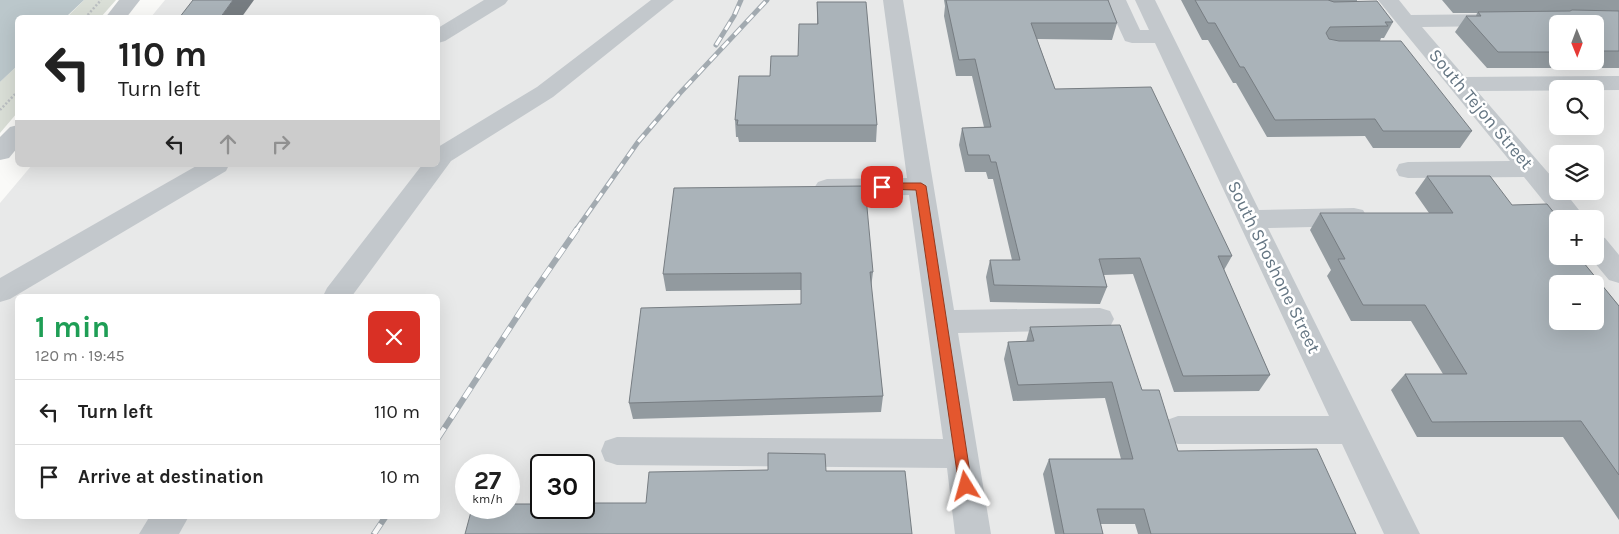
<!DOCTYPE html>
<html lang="en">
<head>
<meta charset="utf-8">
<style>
	:root { --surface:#fff; --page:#f2f2f2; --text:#222; --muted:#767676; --line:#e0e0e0 }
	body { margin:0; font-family:Karla,sans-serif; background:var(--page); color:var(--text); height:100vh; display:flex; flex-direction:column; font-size:19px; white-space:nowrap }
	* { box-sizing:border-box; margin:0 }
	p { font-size:16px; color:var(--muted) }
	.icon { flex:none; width:28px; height:28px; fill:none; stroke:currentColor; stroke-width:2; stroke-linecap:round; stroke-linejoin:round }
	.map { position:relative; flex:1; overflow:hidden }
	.sheet { position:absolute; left:15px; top:294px; width:425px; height:225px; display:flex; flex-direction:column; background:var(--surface); border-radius:8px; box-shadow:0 5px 20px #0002 }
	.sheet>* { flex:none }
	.top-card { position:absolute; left:15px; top:15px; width:425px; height:152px; border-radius:8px; box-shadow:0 5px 20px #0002; background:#fff; color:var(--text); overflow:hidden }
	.needle { width:32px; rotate:179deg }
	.buttons { position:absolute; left:1549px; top:15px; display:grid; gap:10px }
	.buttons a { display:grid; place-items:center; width:55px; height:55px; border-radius:8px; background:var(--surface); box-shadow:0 5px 20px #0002; font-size:25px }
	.speed { position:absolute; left:455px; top:454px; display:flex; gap:10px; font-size:25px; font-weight:700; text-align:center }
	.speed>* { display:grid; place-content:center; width:65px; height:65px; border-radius:50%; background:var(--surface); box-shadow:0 5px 20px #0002; line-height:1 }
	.speed small { font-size:12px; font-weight:400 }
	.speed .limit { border:2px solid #111; border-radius:8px; background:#fff; color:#111 }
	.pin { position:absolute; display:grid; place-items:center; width:42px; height:42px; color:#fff; margin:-21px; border-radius:10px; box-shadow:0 2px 8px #0006 }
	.me { position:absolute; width:55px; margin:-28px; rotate:352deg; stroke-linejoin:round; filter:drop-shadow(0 0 4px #0008) }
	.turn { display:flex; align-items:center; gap:18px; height:105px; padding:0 20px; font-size:22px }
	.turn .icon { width:65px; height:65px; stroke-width:2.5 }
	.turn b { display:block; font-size:35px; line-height:42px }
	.lanes { display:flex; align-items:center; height:48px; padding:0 20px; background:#0003; justify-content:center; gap:25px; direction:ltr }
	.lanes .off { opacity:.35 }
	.round { display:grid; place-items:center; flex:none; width:52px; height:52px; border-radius:8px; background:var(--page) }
	.overview { display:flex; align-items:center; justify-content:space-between; height:85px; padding:0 20px }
	h1 { font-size:30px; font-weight:700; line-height:38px; color:#1e9e55 }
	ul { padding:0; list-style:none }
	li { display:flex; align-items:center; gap:15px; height:65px; padding:0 20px; border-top:1px solid var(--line) }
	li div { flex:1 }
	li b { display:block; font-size:19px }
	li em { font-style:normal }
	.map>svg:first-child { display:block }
	.built { fill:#e8e9e9; fill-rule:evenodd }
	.green { fill:#dadfd7 }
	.water { fill:#bbc7cb }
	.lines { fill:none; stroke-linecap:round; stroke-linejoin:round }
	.path { stroke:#bbbfc2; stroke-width:2.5; stroke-dasharray:2 2; stroke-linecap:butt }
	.minor { fill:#c3c8cc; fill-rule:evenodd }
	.rail-far1-casing { stroke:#a2aab0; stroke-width:5 }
	.rail-casing { stroke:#a2aab0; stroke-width:6 }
	.rail-far1 { stroke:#fff; stroke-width:3; stroke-dasharray:9; stroke-linecap:butt }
	.rail { stroke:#fff; stroke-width:4.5; stroke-dasharray:12; stroke-linecap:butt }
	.wall { fill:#929a9f; fill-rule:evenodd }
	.shaded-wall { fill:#777d82 }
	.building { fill:#aab3b9; stroke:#777d82; fill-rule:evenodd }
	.route { fill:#e4572e; stroke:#94391e }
	.labels { text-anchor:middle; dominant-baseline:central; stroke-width:5; stroke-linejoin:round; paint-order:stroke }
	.street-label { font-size:18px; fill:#657683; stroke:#fff }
</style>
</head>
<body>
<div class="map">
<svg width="1619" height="534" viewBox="0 0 1619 534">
	<rect width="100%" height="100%" fill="#fafaf8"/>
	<path class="built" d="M165,0h1454v534h-1619v-331l32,-38h406v-147l-287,-1zM1558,24h37v37h-37zM1558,89h37v37h-37zM1558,154h37v37h-37zM1558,219h37v37h-37zM1558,284h37v37h-37zM18,296h420v220h-420zM466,465h43v43h-43zM541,465h43v43h-43z"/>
	<g class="green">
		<polygon points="84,0 116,0 101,17 66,18"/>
		<polygon points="17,66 17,113 0,133 0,82"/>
	</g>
	<polygon class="water" points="0,0 84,0 66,17 18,18 17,66 0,82"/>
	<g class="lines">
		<g class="path">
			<polyline points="85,18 101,0"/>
			<polyline points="0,110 18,91"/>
		</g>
		<g class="minor">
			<polygon points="119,0 140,0 126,18 105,18"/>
			<polygon points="484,0 508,0 505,4 445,41 438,43 438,28"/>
			<polygon points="651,0 674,0 553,97 451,161 352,296 323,296 327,288 422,165 438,165 438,147 537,87"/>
			<polygon points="883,0 903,0 954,310 1100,308 1110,311 1114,319 1110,327 1100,330 958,333 991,534 955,534 947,468 617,465 605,461 601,451 605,441 617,437 943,439 909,195 827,197 818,194 814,188 818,182 827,179 907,178"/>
			<polygon points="1106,0 1126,0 1140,30 1149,30 1135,0 1155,0 1259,210 1354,208 1363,210 1367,217 1363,224 1354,226 1268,228 1420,534 1384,534 1342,444 1178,444 1167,440 1162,430 1167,420 1178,416 1329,416 1155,43 1132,43 1125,41"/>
			<polygon points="1378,0 1399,0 1411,15 1500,14 1507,16 1510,20 1507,24 1500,26 1422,27 1465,77 1619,76 1619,90 1477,91 1558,184 1558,191 1564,191 1586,219 1558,219 1524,177 1408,178 1399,176 1396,170 1399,164 1408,162 1510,161"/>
			<polygon points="18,125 18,147 9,158 0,160 0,137 10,127"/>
			<polygon points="198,165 229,165 226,171 10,299 0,302 0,278"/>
			<polygon points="1595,235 1605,238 1619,255 1619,283 1609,280 1589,256 1595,256"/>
			<polygon points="150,516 189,516 179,534 139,534"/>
		</g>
		<g class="rail-far1-casing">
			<g id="rail-far1">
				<polyline points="716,45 734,16 741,0"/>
				<polyline points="576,230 638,142 680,93 767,0"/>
			</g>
		</g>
		<g class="rail-casing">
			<g id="rail">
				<polyline points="438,438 528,300 577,229"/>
				<polyline points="374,534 386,516"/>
			</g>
		</g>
		<use href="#rail-far1" class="rail-far1"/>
		<use href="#rail" class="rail"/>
	</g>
	<g class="wall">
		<polygon points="944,0 1108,0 1117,23 1112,40 1037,39 1055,89 1232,256 1224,270 1270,375 1259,391 1174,392 1133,274 1104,275 1107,287 1100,304 990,302 986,277 990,260 1012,260 993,179 988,179 986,172 965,172 959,145 962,128 984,127 972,76 956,76 944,16 945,6"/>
		<polygon points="1181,0 1357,0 1357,1 1393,22 1384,38 1381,38 1380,41 1472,131 1460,148 1373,148 1365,136 1267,137 1236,83 1233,83 1208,40 1202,40"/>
		<path d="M1442,0h177v68h-132l-32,-36 11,-16h10l1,-3h-24zM1558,24h37v37h-37z"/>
		<polygon points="817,2 877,125 876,142 739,142 738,137 736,137 735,120 770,76 798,56 817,24"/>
		<polygon points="1427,176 1512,205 1590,256 1584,263 1619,306 1619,520 1563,437 1417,437 1391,390 1405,374 1443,374 1411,321 1351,321 1327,276 1331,270 1310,230 1320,213 1429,213 1415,193"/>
		<polygon points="873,272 871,288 883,396 881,412 633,419 629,403 801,304 801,290 666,291 663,274"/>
		<polygon points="1030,327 1142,390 1178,451 1356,534 1138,534 1135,524 1100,524 1103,534 1055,534 1043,474 1049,459 1121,459 1105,398 1013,401 1004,359 1008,342 1026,342"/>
	</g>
	<polygon class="shaded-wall" points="233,0 254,0 241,18 220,18"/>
	<g class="building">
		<polygon points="193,0 233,0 220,18 179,18"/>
		<polygon points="946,0 1108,0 1117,23 1031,23 1055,89 1151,87 1232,256 1218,256 1270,375 1183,376 1140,258 1099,259 1107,287 994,285 990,260 1020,260 996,162 991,162 989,155 968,155 962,128 991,127 975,59 959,60"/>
		<polygon points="1195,0 1328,0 1334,2 1377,1 1393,22 1385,22 1388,26 1330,27 1326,33 1329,39 1339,41 1401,41 1472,131 1383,131 1375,119 1275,120 1244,67 1240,67 1215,23 1208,23"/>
		<polygon points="817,2 866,2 877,125 737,125 738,120 735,120 739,76 770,76 771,56 798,56 799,24 818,24"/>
		<polygon points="1572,10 1619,11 1619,51 1595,51 1595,24 1558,24 1558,52 1498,52 1466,16 1481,16 1478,12 1570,11"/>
		<path d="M1427,176h63l22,29 35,-1 12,15h-1v37h32l-11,1 40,49v169l-38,-54 -149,1 -27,-48h62l-42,-69h-62l-25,-46h7l-25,-46h133zM1558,284h37v37h-37z"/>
		<polygon points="865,186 873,272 870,272 883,396 629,403 641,308 801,304 801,273 663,274 674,188"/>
		<polygon points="1120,325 1142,390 1159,390 1178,451 1317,449 1356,534 1151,534 1144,509 1097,509 1103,534 1064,534 1049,459 1133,459 1112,382 1018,385 1008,342 1034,341 1030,327"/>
		<polygon points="768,453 825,454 826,471 905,471 912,534 465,534 472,508 509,508 509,504 541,504 541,508 584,508 584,503 646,503 649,472 768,470"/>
	</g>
	<polygon class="route" points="882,183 921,183 926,186 972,486 970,491 966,492 961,491 959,486 916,190 879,189 877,187 879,184"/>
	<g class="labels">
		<g class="street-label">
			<text transform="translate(1481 109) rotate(50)">South Tejon Street</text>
			<text transform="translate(1274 267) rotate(64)">South Shoshone Street</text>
		</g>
	</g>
</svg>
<div class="buttons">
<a><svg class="needle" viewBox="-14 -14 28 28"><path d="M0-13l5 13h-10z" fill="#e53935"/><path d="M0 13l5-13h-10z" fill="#767676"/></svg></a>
<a><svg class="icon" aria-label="search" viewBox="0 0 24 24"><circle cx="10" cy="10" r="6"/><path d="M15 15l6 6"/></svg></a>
<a><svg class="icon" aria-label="layers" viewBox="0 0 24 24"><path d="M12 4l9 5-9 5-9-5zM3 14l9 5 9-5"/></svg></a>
<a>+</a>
<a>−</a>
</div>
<div class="speed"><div>27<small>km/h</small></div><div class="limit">30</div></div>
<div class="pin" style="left:882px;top:187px;background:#d93025"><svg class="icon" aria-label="arrive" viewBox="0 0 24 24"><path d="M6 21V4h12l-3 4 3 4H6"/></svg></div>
<svg class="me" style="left:966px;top:486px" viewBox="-20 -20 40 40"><path d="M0-17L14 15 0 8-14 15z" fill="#e4572e" stroke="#fff" stroke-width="4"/></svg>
<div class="top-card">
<div class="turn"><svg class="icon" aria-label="left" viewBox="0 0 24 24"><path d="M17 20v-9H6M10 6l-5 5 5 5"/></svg><div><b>110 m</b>Turn left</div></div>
<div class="lanes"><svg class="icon" aria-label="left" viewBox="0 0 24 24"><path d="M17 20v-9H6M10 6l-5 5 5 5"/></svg><svg class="icon off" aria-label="ahead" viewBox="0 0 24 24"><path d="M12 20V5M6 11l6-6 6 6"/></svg><svg class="icon off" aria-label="right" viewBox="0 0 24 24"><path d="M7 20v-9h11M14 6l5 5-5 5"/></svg></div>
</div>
<section class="sheet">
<div class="overview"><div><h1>1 min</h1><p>120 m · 19:45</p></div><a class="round" style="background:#d93025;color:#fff"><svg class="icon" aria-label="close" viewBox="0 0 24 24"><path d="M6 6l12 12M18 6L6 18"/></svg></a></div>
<ul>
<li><svg class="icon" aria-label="left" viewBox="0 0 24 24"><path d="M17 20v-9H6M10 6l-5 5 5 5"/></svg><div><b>Turn left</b></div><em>110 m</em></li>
<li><svg class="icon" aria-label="arrive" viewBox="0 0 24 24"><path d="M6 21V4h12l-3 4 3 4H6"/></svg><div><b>Arrive at destination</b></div><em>10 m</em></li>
</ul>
</section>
</div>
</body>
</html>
